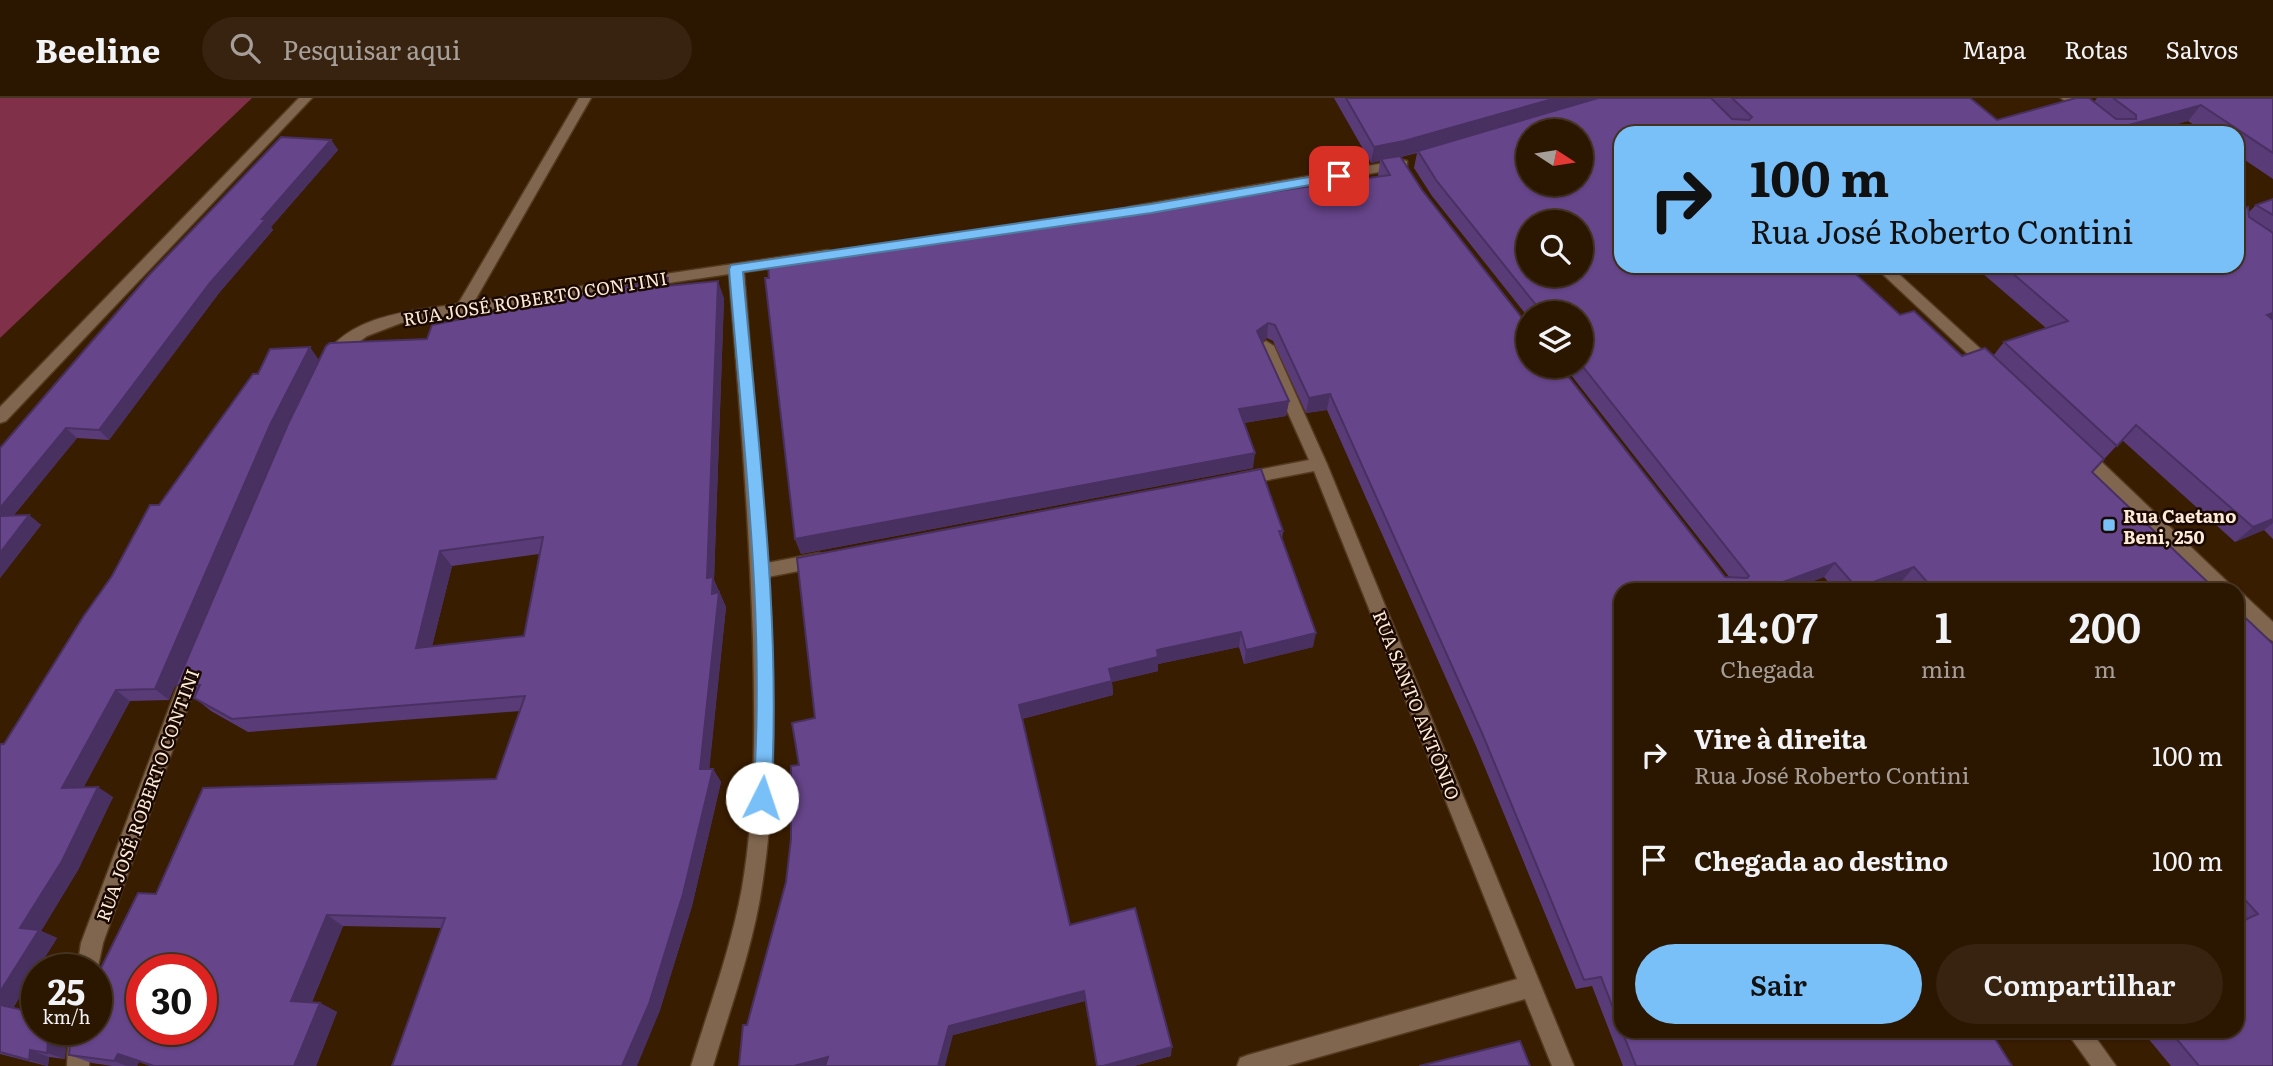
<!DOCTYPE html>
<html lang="pt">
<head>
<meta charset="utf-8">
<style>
	:root { --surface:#2b1600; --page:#37230f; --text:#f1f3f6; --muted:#a69f99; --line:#473522; --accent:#79bff8 }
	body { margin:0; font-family:Literata,serif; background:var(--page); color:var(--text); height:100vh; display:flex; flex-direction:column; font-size:26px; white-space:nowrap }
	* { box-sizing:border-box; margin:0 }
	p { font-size:23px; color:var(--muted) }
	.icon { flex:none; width:38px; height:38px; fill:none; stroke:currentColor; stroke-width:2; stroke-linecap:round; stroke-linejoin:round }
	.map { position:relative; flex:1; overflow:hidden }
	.panel { position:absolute; left:1614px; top:485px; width:630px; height:455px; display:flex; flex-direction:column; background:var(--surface); border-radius:21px; box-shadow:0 2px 5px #0004,0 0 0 2px var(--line) }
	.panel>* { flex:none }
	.hud { position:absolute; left:1614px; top:28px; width:630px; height:147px; border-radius:21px; box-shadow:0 2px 5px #0004,0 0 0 2px var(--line); background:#79bff8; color:#111; overflow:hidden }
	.needle { width:46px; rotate:102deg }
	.fabs { position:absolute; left:1516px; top:21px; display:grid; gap:14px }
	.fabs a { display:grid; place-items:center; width:77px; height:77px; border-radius:50%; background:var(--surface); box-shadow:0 2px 5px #0004,0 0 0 2px var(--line); font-size:35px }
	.speed { position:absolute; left:21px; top:856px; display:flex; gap:14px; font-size:35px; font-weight:700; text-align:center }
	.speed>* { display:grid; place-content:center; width:91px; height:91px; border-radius:50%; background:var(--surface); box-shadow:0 2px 5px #0004,0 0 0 2px var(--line); line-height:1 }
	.speed small { font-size:18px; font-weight:400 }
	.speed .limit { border:10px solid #d22; background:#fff; color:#111 }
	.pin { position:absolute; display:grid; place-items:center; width:60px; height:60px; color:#fff; margin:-30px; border-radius:14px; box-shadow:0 4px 10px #0006 }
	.me { position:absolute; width:77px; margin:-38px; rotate:4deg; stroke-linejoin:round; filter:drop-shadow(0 0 5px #0008) }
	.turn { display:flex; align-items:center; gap:24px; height:147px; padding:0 21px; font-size:32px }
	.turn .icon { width:91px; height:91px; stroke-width:2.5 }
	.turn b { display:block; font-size:49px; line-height:60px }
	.eta { display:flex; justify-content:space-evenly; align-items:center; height:119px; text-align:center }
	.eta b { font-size:42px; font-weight:600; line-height:49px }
	.action { display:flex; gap:14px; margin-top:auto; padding:14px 21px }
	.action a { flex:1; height:80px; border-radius:42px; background:var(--accent); color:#111; font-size:28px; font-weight:600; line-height:80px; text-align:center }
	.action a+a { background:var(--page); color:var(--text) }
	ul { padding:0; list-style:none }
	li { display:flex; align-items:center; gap:21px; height:105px; padding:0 21px }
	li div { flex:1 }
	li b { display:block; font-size:26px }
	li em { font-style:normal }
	header { display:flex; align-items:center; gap:42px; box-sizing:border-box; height:98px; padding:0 35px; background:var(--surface); border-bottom:2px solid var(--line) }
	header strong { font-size:33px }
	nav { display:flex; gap:38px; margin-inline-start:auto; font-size:24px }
	.search { width:490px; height:63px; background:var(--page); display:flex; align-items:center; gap:18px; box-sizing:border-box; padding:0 24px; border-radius:38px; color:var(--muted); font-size:26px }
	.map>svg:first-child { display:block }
	.forest { fill:#813049 }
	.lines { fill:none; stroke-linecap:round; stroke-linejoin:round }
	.minor-casing { stroke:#543a1e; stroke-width:3 }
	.minor { fill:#80664f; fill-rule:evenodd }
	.wall { fill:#593b78; fill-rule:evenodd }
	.shaded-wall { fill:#483061 }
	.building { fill:#67458b; stroke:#483061; stroke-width:2; fill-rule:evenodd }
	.route { fill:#79bff8; stroke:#4f7ca1; stroke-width:2 }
	.poi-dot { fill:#79bff8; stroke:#1a0900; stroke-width:2.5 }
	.labels { text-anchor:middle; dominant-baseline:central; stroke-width:5; stroke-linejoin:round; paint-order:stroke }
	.street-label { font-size:18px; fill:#fdead8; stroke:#1a0900 }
	.poi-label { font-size:18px; font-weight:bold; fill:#fdead8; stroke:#1a0900; text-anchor:start }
</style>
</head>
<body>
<header>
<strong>Beeline</strong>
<div class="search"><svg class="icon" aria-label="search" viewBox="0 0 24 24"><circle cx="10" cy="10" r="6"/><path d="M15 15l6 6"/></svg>Pesquisar aqui</div>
<nav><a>Mapa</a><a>Rotas</a><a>Salvos</a></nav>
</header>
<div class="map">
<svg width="2273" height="968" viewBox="0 0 2273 968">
	<rect width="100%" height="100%" fill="#391d00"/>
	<polygon class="forest" points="0,0 252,0 0,240"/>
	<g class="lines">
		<g class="minor-casing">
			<g id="minor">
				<polygon points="299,0 312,0 6,323 0,325 0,309"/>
				<path d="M579,0h12l-117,204 354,-52 7,5 -7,5 -84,12 23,291 52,-10 6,2 3,5 -3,5 -6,2 -51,10c6,102 10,207 -6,309 -9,61 -31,120 -49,180h-22c18,-59 40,-117 51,-178 14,-82 13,-166 11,-249 -4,-122 -14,-243 -24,-365l-328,49 -34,13 -36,27 -8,-5c28,-44 89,-47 135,-54z"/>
				<polygon points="2061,0 2075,0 2122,35 2106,35"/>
				<polygon points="1402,62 1407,63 1407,69 1129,119 1122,114 1129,109"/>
				<polygon points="1874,168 1890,168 1997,266 2000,270 1997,274 1987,274"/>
				<polygon points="1266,243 1274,248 1327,366 1574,968 1552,968 1525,901 1287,968 1237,968 1240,960 1248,957 1517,881 1314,373 1242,387 1234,381 1242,375 1309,362 1258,248"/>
				<polygon points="2081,348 2087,350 2236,492 2215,492 2075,358 2073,354 2075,350"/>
				<polygon points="2236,493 2242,495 2273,524 2273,543 2267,540 2236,512"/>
				<polygon points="192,565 198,567 201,573 103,845 96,878 96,872 77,872 81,845 183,573 186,567"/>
				<polygon points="69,931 91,931 89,968 67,968"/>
				<polygon points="2066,933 2091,933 2116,968 2091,968"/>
			</g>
		</g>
		<use href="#minor" class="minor"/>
	</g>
	<g class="wall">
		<path d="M1334,0h636l27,22 97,-18 3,-4h176v81l-37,-25v-21h-30l-18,-12 -43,12h-525l342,223h31l11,-14 42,-14 -72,-62h262l12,-53 8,-8 17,-6v340l-9,-9 -29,12 -113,-102 -30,32 124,118h-307l-8,-8 -22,8h-44l-11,-13 -34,13h-170v441h370l22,35h-389l-31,-80 -16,3 -100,-243 -149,-336 -21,3 -33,-72 -6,-3 -5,4 27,59 -3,15 -42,7 9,45 -452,86 -6,-15 583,-363 2,-15 -9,2zM1417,55l-3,15 18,28 96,121v-4h52v53h-16l166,212 -5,-1 -197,-211 -2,-43 -104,-133 -21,-33z"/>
		<polygon points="331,42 338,52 271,129 273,132 219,195 109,342 77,340 14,417 29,417 41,427 0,480 0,350"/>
		<path d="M672,187l52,13 -10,282 12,27 -17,162h4l8,13 -29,124 -33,107 -217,-85 -99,-2 -31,76 8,1 17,9 -21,54h-166l-11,-4 -2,4h-25l-20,-3 -23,-8 87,-161 340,-115 24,-68 -272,21 -37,-21 -15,-12h-3l-17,-14 251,-346zM539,456l-15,82 -92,10 20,-80z"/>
		<polygon points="319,262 281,340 169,602 130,603 83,690 113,699 78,772 41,833 57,840 13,910 37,931 67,931 65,961 49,959 48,968 47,968 0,956 0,648 4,646 159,407 258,276"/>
		<polygon points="1283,433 1282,441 1313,549 1244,566 1239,549 1158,566 1158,573 1112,584 1113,597 1022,621 1070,827 1171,958 1134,968 1097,968 1085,903 953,937 747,927 786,784 799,667 815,620 797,460"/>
		<polygon points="2236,511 2273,968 2171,968 2142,933 2132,937 2129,933 2236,933"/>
	</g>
	<g class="shaded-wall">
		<polygon points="1556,0 1607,0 1400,59 1381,61 1380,63 1371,65 1374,49"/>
		<polygon points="2201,7 2188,23 2145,35 2100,35"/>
		<polygon points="331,42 338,52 271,129 273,132 219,195 109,342 99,332 210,185 262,121"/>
		<polygon points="718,183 724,200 714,482 726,509 708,684 700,671 712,496 707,480"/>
		<polygon points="2273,215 2273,225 2267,217"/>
		<polygon points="1268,225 1267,240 1256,249 1257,233"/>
		<polygon points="310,249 319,262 281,340 169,602 155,591 270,327"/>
		<polygon points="1330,296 1327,312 1306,315 1309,300"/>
		<polygon points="1289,303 1286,318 1237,326 1239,311"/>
		<polygon points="66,330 77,340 5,428 0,423 0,410"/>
		<polygon points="1255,355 1253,370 801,456 795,441"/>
		<polygon points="29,417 41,427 0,480 0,455"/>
		<polygon points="2273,421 2273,425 2264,432 2235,444 2253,429"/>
		<polygon points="440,453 452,468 428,564 416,550"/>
		<polygon points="1835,465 1824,479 1790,492 1761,492"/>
		<polygon points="1914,469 1901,484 1879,492 1856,492 1857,490"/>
		<polygon points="1241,534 1239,549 1158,566 1158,573 1112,584 1113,597 1021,621 1019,607 1157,552"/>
		<polygon points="1316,535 1313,549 1244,566 1246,552"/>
		<polygon points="116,592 130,603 78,700 62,690"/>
		<polygon points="713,671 721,684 692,808 659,915 637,968 622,968"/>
		<polygon points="98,689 113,699 78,772 41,833 57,840 11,913 0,908 0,894 20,830"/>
		<polygon points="327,817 343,828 308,913 291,903"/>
		<polygon points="1084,893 1085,903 953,937 945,968 938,968 949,928"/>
		<polygon points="320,905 337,914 316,968 294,968"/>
		<polygon points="49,931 67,931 65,961 47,955"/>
		<polygon points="1172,949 1171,958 1134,968 1103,968"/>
		<polygon points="30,952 49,959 48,968 29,962"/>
		<polygon points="118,956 139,964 137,968 127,968 114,963"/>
		<polygon points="828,959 833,968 794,968"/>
	</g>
	<g class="building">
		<polygon points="1346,0 1556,0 1404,43 1374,49"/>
		<path d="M1598,0h113l21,21 17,1 3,-3 -20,-19h238l27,22 79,-22h13l27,21h20v-4l-23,-17h160v55l-72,-48 -101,28h-480v133h227l53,49 14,-4 48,45 23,-8 119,111 -12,13 124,118h-282l-20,-23 -57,21 -22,-25 -74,27h-141v436l-19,-49 -17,3 -102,-247 -152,-339 -21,4 -34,-73 -7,-2 -11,8 32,70 -50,8 16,44 -460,86 -30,-261h4l-1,-12 60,-12 562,-79 -9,-16 19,-3 22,34 104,133h2v43h32l165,211 22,1 2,-2 -169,-213v-50h-45l1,-8 -100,-125 -18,-29zM1528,33h52v53h-52zM1528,124h52v53h-52z"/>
		<polygon points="281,39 331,42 262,121 266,121 210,185 99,332 66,330 0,410 0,350 149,177"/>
		<polygon points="2273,101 2273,117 2256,107"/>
		<polygon points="2248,109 2249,119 2273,135 2273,215 2267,217 2273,222 2273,421 2253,429 2136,327 2117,348 2004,244 2068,223 2004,168 2236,168 2236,113"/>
		<path d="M668,180l-1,8 51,-5 -11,297 6,-1 -1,17 7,-2 -19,177h13l-30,125 -34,110 -27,62h-230l53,-148 -118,-3 -36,86 29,2 -26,63h-140l-36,-12 -4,7 -45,-6 2,-26h25v-51l42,-85 18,1 47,-106 293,-9 29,-83 -293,23 -38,-21 6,-13h-24l112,-261 38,-78 4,-3 97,-4 5,-14zM543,439l-19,99 -108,12 24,-97zM142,872h59v59h-59z"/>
		<polygon points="310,249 270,327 155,591 116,592 62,690 98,689 62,763 20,830 39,832 0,894 0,648 1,646 4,646 83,519 112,478 150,407 159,407 253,276 258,276 270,251"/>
		<polygon points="1261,371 1283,433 1279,433 1316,535 1246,552 1241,534 1157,552 1158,559 1109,571 1112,583 1019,607 1070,827 1135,810 1172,949 1103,968 1097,968 1084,893 949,928 938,968 825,968 828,959 794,968 739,968 743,927 747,927 786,784 791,741 791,668 799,667 792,625 815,620 797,460"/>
		<polygon points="29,417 0,455 0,418"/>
		<polygon points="2236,511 2273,546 2273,968 2199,968 2170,933 2236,933 2236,826 2258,816 2236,792"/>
		<polygon points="0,907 37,915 37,931 49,931 47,955 30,952 29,962 0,954"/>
		<polygon points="1622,933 1990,933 2012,968 1636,968"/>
		<polygon points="1520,943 1530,968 1419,968"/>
	</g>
	<path class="route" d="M1339,74l5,2v5l-193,34 -408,59c15,174 39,351 28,526l-3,6 -6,2 -7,-2 -2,-6c13,-176 -10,-354 -24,-529l2,-4 420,-61z"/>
	<rect class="poi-dot" x="2102" y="420" width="14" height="14" rx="3.5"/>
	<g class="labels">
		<g class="street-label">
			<text transform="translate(535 200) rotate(-9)">RUA JOSÉ ROBERTO CONTINI</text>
			<text transform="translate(1417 607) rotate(68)">RUA SANTO ANTÔNIO</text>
			<text transform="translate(147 697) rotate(-70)">RUA JOSÉ ROBERTO CONTINI</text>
		</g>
		<g class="poi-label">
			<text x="2123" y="417">Rua Caetano<tspan x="2123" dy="21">Beni, 250</tspan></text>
		</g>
	</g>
</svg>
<div class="fabs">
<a><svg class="needle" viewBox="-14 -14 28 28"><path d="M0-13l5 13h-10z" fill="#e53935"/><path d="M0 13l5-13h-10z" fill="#a69f99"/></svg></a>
<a><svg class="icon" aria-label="search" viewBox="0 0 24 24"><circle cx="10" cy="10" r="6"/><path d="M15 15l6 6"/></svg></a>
<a><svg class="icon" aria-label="layers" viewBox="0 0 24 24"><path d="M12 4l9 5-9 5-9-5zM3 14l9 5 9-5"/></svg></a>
</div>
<div class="speed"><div>25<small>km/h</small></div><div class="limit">30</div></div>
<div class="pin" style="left:1339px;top:78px;background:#d93025"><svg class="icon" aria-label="arrive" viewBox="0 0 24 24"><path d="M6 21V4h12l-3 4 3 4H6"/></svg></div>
<svg class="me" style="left:762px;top:700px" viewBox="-20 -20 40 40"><circle r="19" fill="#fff"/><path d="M0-13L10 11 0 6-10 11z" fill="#79bff8"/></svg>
<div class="hud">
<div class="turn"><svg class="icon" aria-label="right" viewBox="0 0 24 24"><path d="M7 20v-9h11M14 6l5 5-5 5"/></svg><div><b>100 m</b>Rua José Roberto Contini</div></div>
</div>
<section class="panel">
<div class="eta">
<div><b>14:07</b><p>Chegada</p></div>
<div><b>1</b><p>min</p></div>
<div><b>200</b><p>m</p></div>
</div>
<ul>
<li><svg class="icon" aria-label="right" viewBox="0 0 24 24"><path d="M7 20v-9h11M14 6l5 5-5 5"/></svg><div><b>Vire à direita</b><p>Rua José Roberto Contini</p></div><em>100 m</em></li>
<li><svg class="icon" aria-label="arrive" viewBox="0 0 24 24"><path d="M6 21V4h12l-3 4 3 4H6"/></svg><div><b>Chegada ao destino</b></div><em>100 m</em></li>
</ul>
<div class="action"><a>Sair</a><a>Compartilhar</a></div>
</section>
</div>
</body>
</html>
